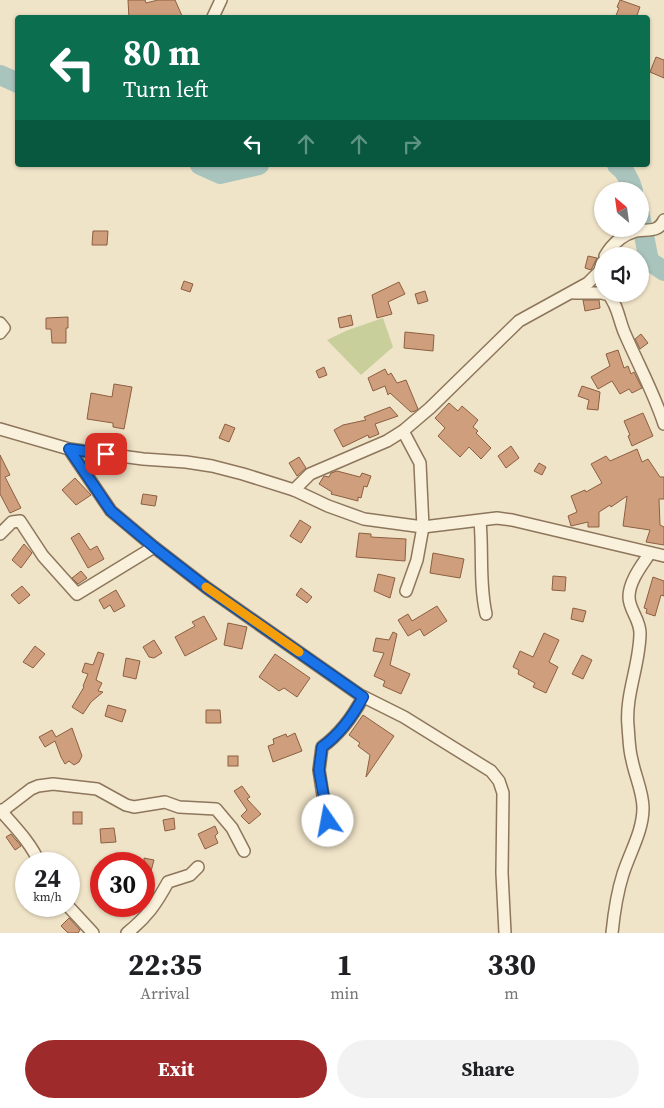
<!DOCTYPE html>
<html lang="en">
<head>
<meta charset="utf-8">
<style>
	:root { --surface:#fff; --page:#f2f2f2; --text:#202124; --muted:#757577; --accent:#9e2a2b }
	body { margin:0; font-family:"Source Serif 4",serif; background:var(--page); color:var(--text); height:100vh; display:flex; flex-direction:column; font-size:19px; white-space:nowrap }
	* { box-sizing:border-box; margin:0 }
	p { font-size:16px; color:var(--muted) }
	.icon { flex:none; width:28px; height:28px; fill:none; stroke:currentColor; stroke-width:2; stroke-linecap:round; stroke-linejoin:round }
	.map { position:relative; height:933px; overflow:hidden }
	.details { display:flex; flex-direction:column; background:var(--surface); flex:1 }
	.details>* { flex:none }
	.banner { position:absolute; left:15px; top:15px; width:635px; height:152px; border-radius:5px; box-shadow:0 1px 4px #0004; background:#0b6e4f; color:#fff; overflow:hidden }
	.needle { width:32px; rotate:331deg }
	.buttons { position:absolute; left:594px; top:182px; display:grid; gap:10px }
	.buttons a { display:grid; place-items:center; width:55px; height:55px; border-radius:50%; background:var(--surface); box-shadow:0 1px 4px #0004; font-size:25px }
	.speed { position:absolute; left:15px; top:852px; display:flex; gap:10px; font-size:25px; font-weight:700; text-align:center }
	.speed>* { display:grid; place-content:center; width:65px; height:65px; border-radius:50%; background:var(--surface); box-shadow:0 1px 4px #0004; line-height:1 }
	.speed small { font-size:12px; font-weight:400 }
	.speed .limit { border:8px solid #d22; background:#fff; color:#111 }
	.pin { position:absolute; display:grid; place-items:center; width:42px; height:42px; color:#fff; margin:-21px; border-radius:10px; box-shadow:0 2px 8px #0006 }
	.me { position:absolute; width:55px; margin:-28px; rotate:348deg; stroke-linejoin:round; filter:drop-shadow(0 0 4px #0008) }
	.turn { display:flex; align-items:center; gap:18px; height:105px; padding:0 25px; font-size:22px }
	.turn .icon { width:65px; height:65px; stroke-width:2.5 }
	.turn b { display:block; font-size:35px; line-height:42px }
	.lanes { display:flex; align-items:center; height:48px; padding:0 25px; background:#0003; justify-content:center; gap:25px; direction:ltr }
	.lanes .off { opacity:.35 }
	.eta { display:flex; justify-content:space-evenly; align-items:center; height:85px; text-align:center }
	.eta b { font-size:30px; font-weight:700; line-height:35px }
	.cta { display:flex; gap:10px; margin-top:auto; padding:10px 25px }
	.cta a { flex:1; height:58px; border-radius:30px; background:var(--accent); color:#fff; font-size:20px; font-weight:700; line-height:58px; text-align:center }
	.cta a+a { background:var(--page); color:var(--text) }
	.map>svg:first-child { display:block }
	.green { fill:#c9cf9b }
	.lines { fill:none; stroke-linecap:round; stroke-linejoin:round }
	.river { stroke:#a9c4bc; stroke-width:20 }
	.building { fill:#cf9f7d; stroke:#8d5f41 }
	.street-casing { stroke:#8d765c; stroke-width:14 }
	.street { stroke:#faf1dc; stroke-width:11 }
	.route-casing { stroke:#114b97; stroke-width:12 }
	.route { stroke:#1a73e8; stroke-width:9 }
	.slow { stroke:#f59e0b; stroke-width:9 }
</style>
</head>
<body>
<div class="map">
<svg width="664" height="933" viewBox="0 0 664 933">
	<rect width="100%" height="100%" fill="#f0e4c8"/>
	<polygon class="green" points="383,318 393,347 361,375 327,340 348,330"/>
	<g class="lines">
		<g class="river">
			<polyline points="0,75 18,83"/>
			<polyline points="200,165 220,174 259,165"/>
			<path d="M617,165c8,5 14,17 16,26"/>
			<polyline points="640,215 649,261 664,271"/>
		</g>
	</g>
	<g class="building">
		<polygon points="128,0 145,0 146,3 158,0 175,0 183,18 129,18"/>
		<polygon points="620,0 640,7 636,18 615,18 619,8 617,7"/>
		<polygon points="656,57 664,60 664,78 650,72"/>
		<polygon points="93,231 108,231 107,245 92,245"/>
		<polygon points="588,256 597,258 591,270 585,268"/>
		<polygon points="184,281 193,284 190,292 181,289"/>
		<polygon points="399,282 405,294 388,302 392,314 377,318 372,295"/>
		<polygon points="425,291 428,301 418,304 415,294"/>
		<polygon points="583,300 599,300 600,308 585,311"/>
		<polygon points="351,315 353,325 340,328 338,318"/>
		<polygon points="68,317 68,328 66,328 66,343 52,343 51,329 46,329 46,318"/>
		<polygon points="405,332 434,335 433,351 404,348"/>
		<polygon points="641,334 648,343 640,349 635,339"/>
		<polygon points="618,350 624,368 628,366 631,374 634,372 642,388 632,393 629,389 620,394 612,381 598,389 591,377 610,366 606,354"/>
		<polygon points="324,367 327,375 319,378 316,371"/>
		<polygon points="385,369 388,375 391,373 397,383 406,380 418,409 415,411 411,412 390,393 388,395 385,386 373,391 368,378"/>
		<polygon points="114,384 132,387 124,429 113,427 113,423 87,419 91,393 112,397"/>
		<polygon points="582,386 600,392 598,410 587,409 589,400 578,396"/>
		<polygon points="449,403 458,411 462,406 478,420 473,427 478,431 476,433 491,448 481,459 469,447 460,457 438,436 445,428 435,418"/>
		<polygon points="390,407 398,416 375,424 379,434 369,438 368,435 343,447 334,430 343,425 366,420 364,417"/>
		<polygon points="643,413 653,436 632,446 628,436 630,435 624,421"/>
		<polygon points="225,424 235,428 229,442 219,438"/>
		<polygon points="511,446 519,458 506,468 498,456"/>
		<polygon points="637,449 642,462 648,459 660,477 664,477 664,499 659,499 660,525 664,527 664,545 646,542 650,530 623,526 627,496 611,507 610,505 599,512 599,527 588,527 588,522 571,526 568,516 577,512 571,496 585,490 586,492 602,483 591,464 606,456 610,461"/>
		<polygon points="0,455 10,475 5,477 21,508 10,513 0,494"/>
		<polygon points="299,457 306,468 297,476 289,463"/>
		<polygon points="539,463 546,467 542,475 534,471"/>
		<polygon points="337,471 360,477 362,473 371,476 367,487 364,486 361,498 358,497 358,501 331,494 332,492 319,484 324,476 329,477 331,473"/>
		<polygon points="75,478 91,495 76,505 62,490"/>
		<polygon points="143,494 157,496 155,506 141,504"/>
		<polygon points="300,520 311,527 301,543 290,536"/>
		<polygon points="79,533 90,550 97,546 104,559 88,568 71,538"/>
		<polygon points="359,533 371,534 371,537 406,539 405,561 356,557"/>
		<polygon points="24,544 32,553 21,568 12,560"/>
		<polygon points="433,553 464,559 460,578 430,573"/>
		<polygon points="81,571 87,578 78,584 72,578"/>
		<polygon points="378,574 395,578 390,598 374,591"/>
		<polygon points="553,576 566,577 565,591 552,590"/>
		<polygon points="653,577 664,581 664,596 661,595 655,616 646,613 647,609 644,608"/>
		<polygon points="22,586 30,595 19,604 11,595"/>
		<polygon points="301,588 312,597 307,603 296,595"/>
		<polygon points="116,590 125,606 114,612 110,605 104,609 99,600"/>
		<polygon points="437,606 447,621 424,636 420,629 408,636 398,620 408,614 412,621"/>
		<polygon points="573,608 586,611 583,622 571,619"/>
		<polygon points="204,616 217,639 185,656 175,637 195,626 192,622"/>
		<polygon points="228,623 247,627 242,649 224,645"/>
		<polygon points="393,632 397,634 390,665 410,674 401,694 383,686 385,681 374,676 384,653 373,651 376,638 389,640"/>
		<polygon points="544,633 559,640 549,662 558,667 546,693 533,687 535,683 518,674 519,670 513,667 520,651 533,657"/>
		<polygon points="154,640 162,653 154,658 149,657 143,647"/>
		<polygon points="35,646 45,654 33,668 23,662"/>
		<polygon points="98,652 104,654 96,680 102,683 98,691 103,692 91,702 83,714 72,707 84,687 83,686 88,674 82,672 85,663 93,665"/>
		<polygon points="275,654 310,678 297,697 284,688 279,691 259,677"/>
		<polygon points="582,655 592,660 583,679 572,674"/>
		<polygon points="126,658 140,661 136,679 123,676"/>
		<polygon points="108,705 126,710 122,722 105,716"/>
		<polygon points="206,710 220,710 221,723 206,723"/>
		<polygon points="363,715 394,736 366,777 370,755 358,746 360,743 349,735"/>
		<polygon points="72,728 82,756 79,762 74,765 69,761 65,764 61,757 55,741 45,747 39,737 52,730 56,737"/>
		<polygon points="295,733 302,751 273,762 268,746 274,744 273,739 286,734 287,737"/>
		<rect x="228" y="756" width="10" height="10"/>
		<polygon points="242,786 250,797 247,799 261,814 249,824 241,816 247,810 234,791"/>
		<rect x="73" y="812" width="9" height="12"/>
		<polygon points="174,818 175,829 165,831 163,820"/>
		<polygon points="215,826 218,833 215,836 218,843 205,849 198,834"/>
		<polygon points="114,828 116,842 101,843 100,829"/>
		<polygon points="11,834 21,846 15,850 6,837"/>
		<polygon points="144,858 154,860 147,886 144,885"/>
		<polygon points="69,918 80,930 78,933 68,933 61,926"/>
	</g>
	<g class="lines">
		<g class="street-casing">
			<g id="street">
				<polyline points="213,17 221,0"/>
				<path d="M605,256c7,-12 17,-21 31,-25 12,-2 22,2 28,-11"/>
				<polyline points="574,293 602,293"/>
				<path d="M605,294h3c10,11 11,27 17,40 13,30 29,59 39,90"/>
				<polyline points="0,323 4,328 0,333"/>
				<polyline points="0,429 69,449 143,459 186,462 212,466 243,474 294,490 328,506 364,519 423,527 497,518 512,520 664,556"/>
				<polyline points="403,431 420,463 423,527 417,560 406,591"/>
				<polyline points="69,449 111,511 154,547 207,588 360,695 404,717 491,771 499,781 503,793 502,873 505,933"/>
				<polyline points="294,490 310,474 387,441 403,431 430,408 519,321 588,283 600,271 602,263"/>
				<path d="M480,521c3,31 -1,62 6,93"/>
				<polyline points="0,534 12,522 20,521 43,556 77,594 154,547"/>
				<path d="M0,810c15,17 31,33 40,54"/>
				<polyline points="1,812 31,789 38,786 53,784 97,789 126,805 134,807 165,802 179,807 216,809 232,828 244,851"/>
				<path d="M328,828l-9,-58 3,-23c18,-13 31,-31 41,-50"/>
				<polyline points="68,906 93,933"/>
				<path d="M127,933c20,-16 29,-29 41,-51l22,-7 8,-8"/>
				<path d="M612,933c2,-20 5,-40 11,-59 7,-22 20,-43 20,-66 0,-16 -8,-32 -11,-48 -3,-10 -3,-23 -4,-34 -3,-31 12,-62 12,-93 0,-14 -11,-23 -11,-36 0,-16 13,-32 21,-44"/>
			</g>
		</g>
		<use href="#street" class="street"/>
	</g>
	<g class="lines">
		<g class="route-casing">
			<path id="route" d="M106,454l-37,-5 42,62 43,36 53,41 156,109c-10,19 -23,37 -41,50l-3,23 9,51"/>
		</g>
		<use href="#route" class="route"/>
		<polyline class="slow" points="206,587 299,652"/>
	</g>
</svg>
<div class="buttons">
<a><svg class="needle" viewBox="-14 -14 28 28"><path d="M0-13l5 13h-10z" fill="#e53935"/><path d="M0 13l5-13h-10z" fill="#757577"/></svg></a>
<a><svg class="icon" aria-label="sound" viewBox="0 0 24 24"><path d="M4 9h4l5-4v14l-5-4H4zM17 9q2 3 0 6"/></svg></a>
</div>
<div class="speed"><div>24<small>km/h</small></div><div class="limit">30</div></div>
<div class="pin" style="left:106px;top:454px;background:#d93025"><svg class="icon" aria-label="arrive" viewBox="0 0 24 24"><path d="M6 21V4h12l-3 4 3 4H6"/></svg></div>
<svg class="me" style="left:328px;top:821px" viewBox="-20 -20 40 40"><circle r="19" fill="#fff"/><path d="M0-13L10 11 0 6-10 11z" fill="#1a73e8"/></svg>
<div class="banner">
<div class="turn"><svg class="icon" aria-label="left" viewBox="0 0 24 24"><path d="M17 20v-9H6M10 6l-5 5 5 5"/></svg><div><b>80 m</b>Turn left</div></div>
<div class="lanes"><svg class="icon" aria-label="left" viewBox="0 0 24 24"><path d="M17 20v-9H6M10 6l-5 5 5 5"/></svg><svg class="icon off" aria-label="ahead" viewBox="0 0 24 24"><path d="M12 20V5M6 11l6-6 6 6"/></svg><svg class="icon off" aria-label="ahead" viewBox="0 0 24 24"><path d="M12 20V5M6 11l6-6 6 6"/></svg><svg class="icon off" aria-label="right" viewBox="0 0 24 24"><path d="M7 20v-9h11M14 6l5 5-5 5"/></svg></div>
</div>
</div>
<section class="details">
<div class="eta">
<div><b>22:35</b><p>Arrival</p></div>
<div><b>1</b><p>min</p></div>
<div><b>330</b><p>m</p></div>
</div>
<div class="cta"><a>Exit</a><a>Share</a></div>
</section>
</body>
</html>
